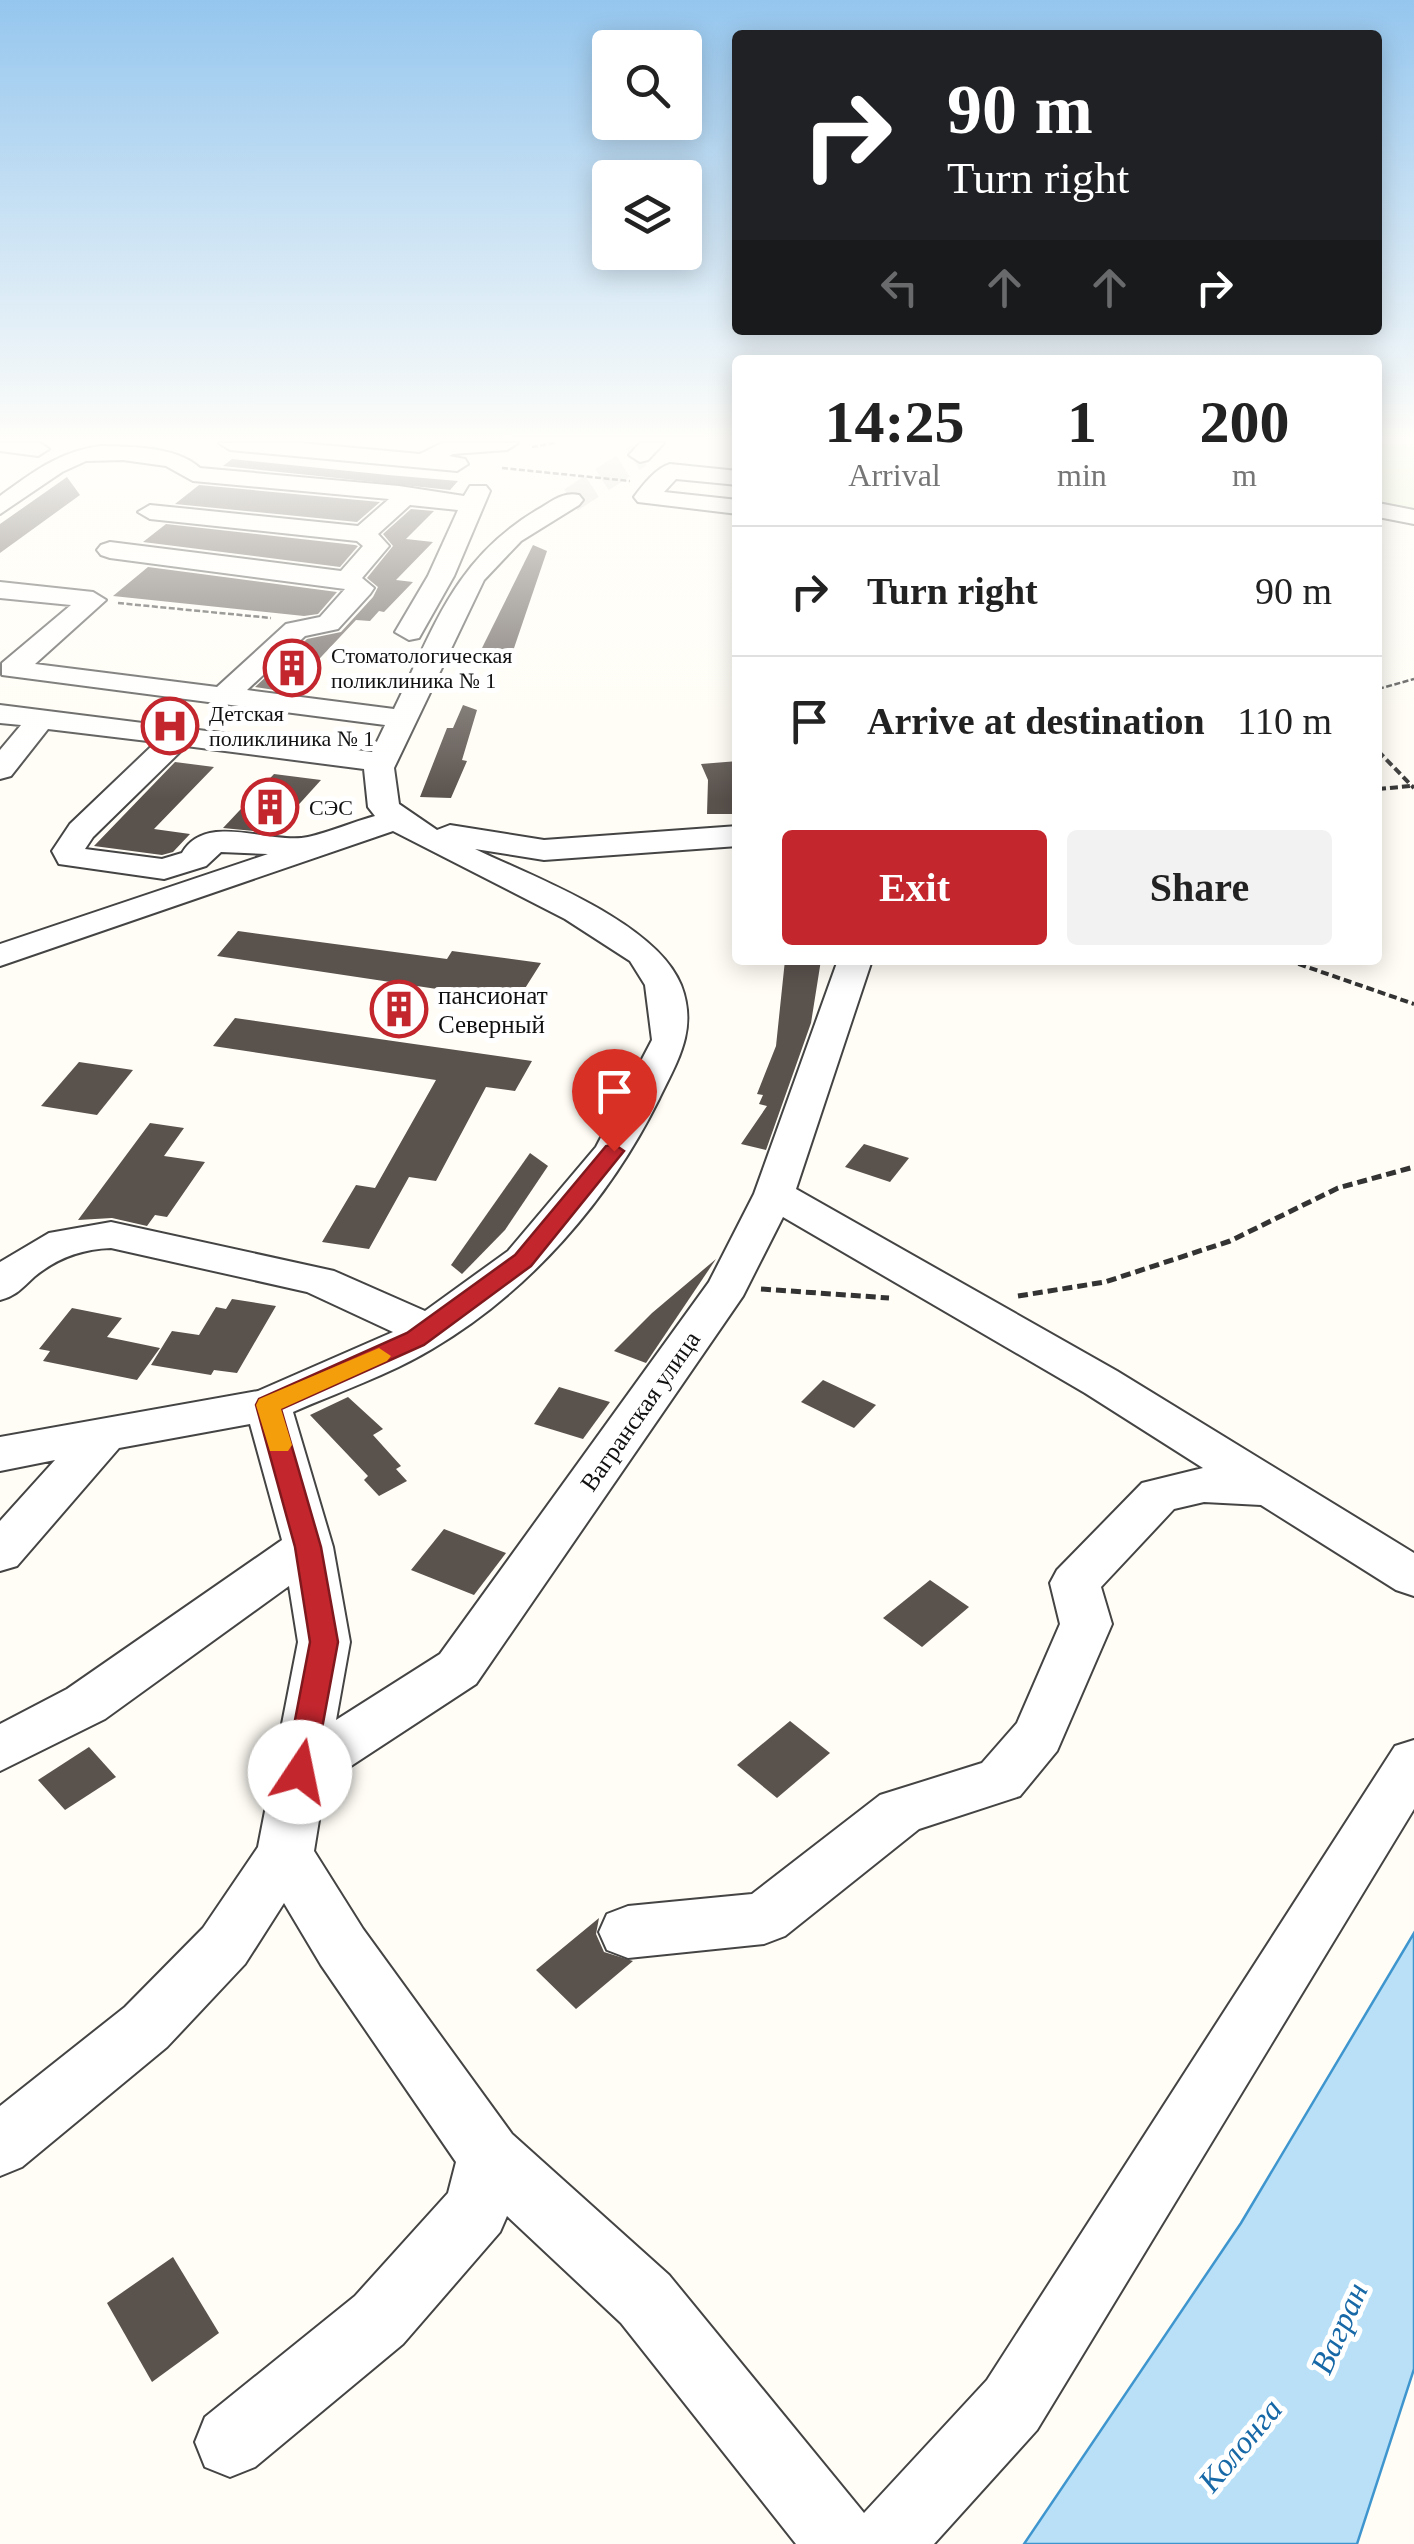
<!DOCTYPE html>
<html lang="en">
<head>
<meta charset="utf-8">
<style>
	:root { --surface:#fff; --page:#f2f2f2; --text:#222; --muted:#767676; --line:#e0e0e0; --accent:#c4262e }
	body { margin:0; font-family:"Times New Roman",serif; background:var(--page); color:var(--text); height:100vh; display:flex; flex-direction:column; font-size:38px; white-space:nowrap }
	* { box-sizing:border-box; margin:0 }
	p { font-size:32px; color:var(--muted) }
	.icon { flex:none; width:55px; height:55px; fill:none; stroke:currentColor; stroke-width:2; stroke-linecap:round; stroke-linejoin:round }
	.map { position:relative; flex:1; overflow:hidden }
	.sheet { position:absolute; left:732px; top:355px; width:650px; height:610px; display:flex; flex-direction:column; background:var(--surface); border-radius:10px; box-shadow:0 5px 25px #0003 }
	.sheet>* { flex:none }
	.hud { position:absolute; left:732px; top:30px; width:650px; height:305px; border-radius:10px; box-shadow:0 5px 25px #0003; background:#202124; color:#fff; overflow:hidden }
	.controls { position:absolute; left:592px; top:30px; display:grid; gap:20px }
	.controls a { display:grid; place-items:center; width:110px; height:110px; border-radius:10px; background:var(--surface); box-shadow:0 5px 25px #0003; font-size:50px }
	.pin { position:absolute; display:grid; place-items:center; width:85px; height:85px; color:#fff; margin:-102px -42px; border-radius:50% 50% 50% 0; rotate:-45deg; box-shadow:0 0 10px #0007 }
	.pin .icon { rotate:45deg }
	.me { position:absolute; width:110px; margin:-55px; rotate:11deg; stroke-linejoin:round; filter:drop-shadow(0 0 8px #0008) }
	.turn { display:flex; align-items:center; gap:35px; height:210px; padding:0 50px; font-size:45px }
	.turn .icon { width:130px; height:130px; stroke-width:2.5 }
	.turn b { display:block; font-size:70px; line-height:85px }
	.lanes { display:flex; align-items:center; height:95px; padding:0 50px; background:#0003; justify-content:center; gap:50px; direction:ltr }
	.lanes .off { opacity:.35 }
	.eta { display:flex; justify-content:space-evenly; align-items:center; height:170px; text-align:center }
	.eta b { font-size:60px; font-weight:700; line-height:70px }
	.button { display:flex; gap:20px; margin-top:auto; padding:20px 50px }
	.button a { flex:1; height:115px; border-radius:10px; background:var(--accent); color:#fff; font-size:40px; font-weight:700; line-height:115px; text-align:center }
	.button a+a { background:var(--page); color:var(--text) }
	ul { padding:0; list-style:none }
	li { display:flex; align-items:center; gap:30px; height:130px; padding:0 50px; border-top:2px solid var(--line) }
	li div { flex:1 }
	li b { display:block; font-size:38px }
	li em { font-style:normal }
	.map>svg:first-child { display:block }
	.pitch { fill:#e6f2cf }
	.water { fill:#b9e0f7; stroke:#3f96cf; stroke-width:2.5 }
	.building { fill:#5a524d }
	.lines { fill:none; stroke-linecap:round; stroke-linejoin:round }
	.minor-tunnel { stroke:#dbdad3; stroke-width:25; stroke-dasharray:25 12; stroke-linecap:butt }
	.minor-casing { stroke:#444; stroke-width:4 }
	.path-far2 { stroke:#333; stroke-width:2.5; stroke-dasharray:6 2.5; stroke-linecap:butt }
	.path-far1 { stroke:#333; stroke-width:4; stroke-dasharray:8 4; stroke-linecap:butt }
	.path { stroke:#333; stroke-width:5; stroke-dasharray:10 5; stroke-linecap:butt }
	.minor { fill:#fff; fill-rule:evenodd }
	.route { fill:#c4262e; stroke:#7f191e; stroke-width:2.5 }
	.slow { fill:#f59e0b }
	.labels { text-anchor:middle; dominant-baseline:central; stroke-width:10; stroke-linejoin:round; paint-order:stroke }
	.far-poi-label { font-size:22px; fill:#111; stroke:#fff; text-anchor:start }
	.poi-label { font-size:25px; fill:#111; stroke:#fff; text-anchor:start }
	.street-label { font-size:25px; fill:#111; stroke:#fff }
	.near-water-label { font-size:32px; font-style:italic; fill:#1768a6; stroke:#fff }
</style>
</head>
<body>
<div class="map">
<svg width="1414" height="2544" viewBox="0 0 1414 2544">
	<rect width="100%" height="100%" fill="#fffdf5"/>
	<polygon class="pitch" points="1378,443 1414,443 1414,511 1378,503"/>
	<polygon class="water" points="1414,1933 1414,2369 1357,2544 1024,2544 1241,2223"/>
	<g class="building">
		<polygon points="232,459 388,475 458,481 450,490 223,466"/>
		<polygon points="67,477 80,495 0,553 0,524"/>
		<polygon points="199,485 380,502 357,522 175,504"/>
		<polygon points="411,509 434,511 406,539 433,542 396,580 413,582 384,612 379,611 370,621 356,620 288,692 255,687 307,639 341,632 373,597 378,587 367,578 393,546 383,534"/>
		<polygon points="166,524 355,545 358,546 340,567 143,542"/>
		<polygon points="533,545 547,551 512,654 480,652"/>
		<polygon points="148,567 337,592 318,614 304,616 113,596"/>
		<polygon points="463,705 477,710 462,760 467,761 451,798 420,797 447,728 453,728"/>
		<polygon points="738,761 738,814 707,814 708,780 701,764"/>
		<polygon points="175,762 214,767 154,829 190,834 173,852 162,855 94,846"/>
		<polygon points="274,774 321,780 273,833 223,828"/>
		<polygon points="238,931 447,959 452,951 541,963 517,1001 217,956"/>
		<polygon points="785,960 821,960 811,1023 766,1150 741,1144 767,1106 759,1104 763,1095 757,1094 776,1046"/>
		<polygon points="235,1018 393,1041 532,1061 515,1091 486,1087 436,1181 409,1177 369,1249 322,1242 356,1185 375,1188 436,1080 213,1046"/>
		<polygon points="79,1062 133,1070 97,1115 41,1106"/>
		<polygon points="150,1123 184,1128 164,1156 205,1162 167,1217 155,1215 147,1226 112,1218 78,1220"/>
		<polygon points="864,1144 909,1158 890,1182 845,1167"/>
		<polygon points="530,1153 548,1166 505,1230 462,1274 451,1265"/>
		<polygon points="716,1259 646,1363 614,1351 652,1313"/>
		<polygon points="232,1299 276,1306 237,1373 214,1370 211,1375 151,1365 172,1331 199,1335 216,1307 226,1309"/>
		<polygon points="72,1308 122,1318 107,1337 160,1348 137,1380 43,1361 50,1351 39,1349"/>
		<polygon points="823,1380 876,1405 854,1428 801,1402"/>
		<polygon points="559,1387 610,1402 583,1439 534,1424"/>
		<polygon points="348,1397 383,1429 373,1435 401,1466 396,1469 407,1481 379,1496 364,1480 368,1476 310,1415"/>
		<polygon points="444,1529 506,1553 474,1595 411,1570"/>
		<polygon points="930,1580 969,1607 922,1647 883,1618"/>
		<polygon points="790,1721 830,1753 777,1798 737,1765"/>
		<polygon points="89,1747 116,1777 65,1810 38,1780"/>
		<polygon points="599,1918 596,1934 604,1952 633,1961 576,2009 536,1970"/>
		<polygon points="173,2257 219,2333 152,2382 107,2303"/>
	</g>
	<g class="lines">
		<polyline class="minor-tunnel" points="571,500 640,455"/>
		<g class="minor-casing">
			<g id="minor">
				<polygon points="0,443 40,443 49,449 38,456 0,451"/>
				<polygon points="219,443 300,443 420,454 442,443 518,443 507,450 453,454 449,456 465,459 468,464 457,471 230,450"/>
				<polygon points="640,443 664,443 648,460 640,462 629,455"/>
				<path d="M101,446c31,1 75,0 99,22l199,18 65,10 6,-10h16l4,5 -36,85 -35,62 -10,2 -14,-8 33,-56 30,-66 -48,-5 -32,29 11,12 -27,32 12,10 -4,6 -32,35 -33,7 -58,54 147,19c41,-83 60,-149 143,-199 14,-8 26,-19 42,-15l4,5 -4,5 -58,36 -37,39 -90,188 5,36 38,26 13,-5 94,15 194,-14v20l-194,14 -69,-11c58,28 181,73 206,136 17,44 -3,75 -22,114 -50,101 -129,192 -227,250 -43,26 -94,43 -139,63l40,135 17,95 -14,78 104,-66 269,-372 45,-88 84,-234h34l-76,229 321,182 297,182v43l-18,-6 -135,-85 -57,-3 -30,7 -73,78 11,37 -55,127 -37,45 -101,33 -134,107 -21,8 -136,14 -21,-8 -8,-18 8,-18 21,-8 124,-12 128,-99 102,-32 35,-40 43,-99 -10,-41 7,-13 85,-87 61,-15 -118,-75 -302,-176 -40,79 -267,388 -151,99 -11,68 49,78 149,205 157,141 195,238 123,-133 408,-634 19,-6v69l-377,621 -103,114h-138l-175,-221 -114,-107 -7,16 -97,112 -148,123 -25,10 -25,-10 -10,-25 10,-25 150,-121 93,-103 8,-31 -135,-197 -37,-62 -39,61 -78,83 -145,120 -22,9v-70l125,-99 78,-79 55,-81 40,-205 -9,-56 -184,133 -105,52v-47l67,-35 215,-149 -32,-116 -131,24 -102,118 -17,5v-50l55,-61 -55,11v-34l258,-46 135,-59 -86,-40 -196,-44c-30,1 -54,10 -77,29 -12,11 -18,19 -34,23v-38l49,-29 62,-11 223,49 91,40 83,-60 88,-104 56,-107 -7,-55 -15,-24 -65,-42 -172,-88 -393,135v-22l268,-90 -47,-2 -15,14 -42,13 -105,-15 -7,-13 18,-27 86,-82 -108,-13 -37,47 -11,3v-29l21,-25 -21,-2v-18l372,47 13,-27 -383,-50v-12l69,-58 -71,-7v-16l93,10 13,8 -71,64 182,23 69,-63 34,-7 25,-28 -235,-31 -9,-3 -4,-5 4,-5 9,-3 231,29 22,-25 -6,-5 -207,-22 -12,-7 12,-7 208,21 31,-27 -196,-18 -27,-15 -43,-6 -37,1 -24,11 -62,42v-18c33,-24 60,-45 101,-50zM186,746l178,23 4,38 7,9c-22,6 -45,16 -67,21 -37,8 -102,-26 -126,16l-20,6 -77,-10 8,-12z"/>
				<path d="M670,464l68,7v14l-62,-6 -12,13 74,8v14l-100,-12 -4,-5c9,-12 22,-29 36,-33z"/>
				<polygon points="1378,503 1414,510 1414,524 1378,517"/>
			</g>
		</g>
		<g class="path-far2">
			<polyline points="532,447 555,443"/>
			<polyline points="502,468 630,481"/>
			<polyline points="118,603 271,618"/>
			<polyline points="1378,689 1414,679"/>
		</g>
		<g class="path-far1">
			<polyline points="1378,751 1414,788"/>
			<polyline points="1378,789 1411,786"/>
			<polyline points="1287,960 1414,1004"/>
		</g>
		<g class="path">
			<polyline points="761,1289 889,1298"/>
			<polyline points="1018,1296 1105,1282 1230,1241 1338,1188 1414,1167"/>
		</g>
		<use href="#minor" class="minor"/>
	</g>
	<linearGradient id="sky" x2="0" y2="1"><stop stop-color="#95c6ee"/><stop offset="0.55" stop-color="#fffefa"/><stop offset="1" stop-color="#fffefa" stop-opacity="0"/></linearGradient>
	<rect width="1414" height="799" fill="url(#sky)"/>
	<polygon class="route" points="614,1144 624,1151 531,1266 424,1345 281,1409 321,1547 338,1642 314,1772 310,1781 300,1784 289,1781 285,1772 310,1642 295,1547 256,1405 259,1399 407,1333 515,1255 606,1146"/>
	<polygon class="slow" points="379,1348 391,1356 387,1361 281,1409 292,1445 288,1451 270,1451 256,1405 259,1399"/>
	<defs>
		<g id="building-ring" transform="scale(2.875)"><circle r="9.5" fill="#fff" stroke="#c4262e" stroke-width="1.5"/><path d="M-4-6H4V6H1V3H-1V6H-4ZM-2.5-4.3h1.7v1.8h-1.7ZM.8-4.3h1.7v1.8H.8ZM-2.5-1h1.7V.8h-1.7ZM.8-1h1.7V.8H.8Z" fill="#c4262e"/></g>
		<g id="hospital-ring" transform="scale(2.875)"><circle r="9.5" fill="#fff" stroke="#c4262e" stroke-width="1.5"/><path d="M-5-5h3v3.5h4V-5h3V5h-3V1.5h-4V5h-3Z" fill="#c4262e"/></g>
	</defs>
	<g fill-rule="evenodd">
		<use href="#building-ring" x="292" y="668"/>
		<use href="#hospital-ring" x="170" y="726"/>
		<use href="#building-ring" x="270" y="807"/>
		<use href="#building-ring" x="399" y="1009"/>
	</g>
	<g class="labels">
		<g class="far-poi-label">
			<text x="331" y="655">Стоматологическая<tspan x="331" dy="25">поликлиника № 1</tspan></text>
			<text x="209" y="713">Детская<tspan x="209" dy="25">поликлиника № 1</tspan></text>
			<text x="309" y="807">СЭС</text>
		</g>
		<g class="poi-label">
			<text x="438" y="995">пансионат<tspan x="438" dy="29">Северный</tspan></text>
		</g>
		<g class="street-label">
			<text transform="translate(640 1411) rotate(-55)">Вагранская улица</text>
		</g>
		<g class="near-water-label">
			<text transform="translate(1339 2328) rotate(-66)">Вагран</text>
			<text transform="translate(1240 2445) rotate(-50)">Колонга</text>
		</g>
	</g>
</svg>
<div class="controls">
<a><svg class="icon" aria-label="search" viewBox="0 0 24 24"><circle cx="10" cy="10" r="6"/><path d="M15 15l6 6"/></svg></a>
<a><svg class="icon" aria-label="layers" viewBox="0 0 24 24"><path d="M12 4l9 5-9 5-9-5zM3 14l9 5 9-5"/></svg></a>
</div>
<div class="pin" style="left:614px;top:1151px;background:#d93025"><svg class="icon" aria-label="arrive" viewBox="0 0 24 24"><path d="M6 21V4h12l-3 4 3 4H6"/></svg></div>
<svg class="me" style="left:300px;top:1772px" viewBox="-20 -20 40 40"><circle r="19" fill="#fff"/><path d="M0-13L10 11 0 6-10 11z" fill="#c4262e"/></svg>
<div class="hud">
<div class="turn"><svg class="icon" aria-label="right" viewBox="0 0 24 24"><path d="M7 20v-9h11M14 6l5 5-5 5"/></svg><div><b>90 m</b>Turn right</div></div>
<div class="lanes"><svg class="icon off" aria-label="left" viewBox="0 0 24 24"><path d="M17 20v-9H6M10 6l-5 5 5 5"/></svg><svg class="icon off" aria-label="ahead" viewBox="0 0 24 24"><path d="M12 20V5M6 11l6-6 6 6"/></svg><svg class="icon off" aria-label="ahead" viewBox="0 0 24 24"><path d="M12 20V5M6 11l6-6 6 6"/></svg><svg class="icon" aria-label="right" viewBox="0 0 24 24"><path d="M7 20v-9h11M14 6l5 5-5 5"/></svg></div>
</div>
<section class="sheet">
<div class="eta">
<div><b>14:25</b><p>Arrival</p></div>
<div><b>1</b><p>min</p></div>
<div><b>200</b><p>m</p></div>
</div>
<ul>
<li><svg class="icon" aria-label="right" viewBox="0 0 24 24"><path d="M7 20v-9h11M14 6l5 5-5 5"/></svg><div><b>Turn right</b></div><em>90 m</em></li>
<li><svg class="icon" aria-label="arrive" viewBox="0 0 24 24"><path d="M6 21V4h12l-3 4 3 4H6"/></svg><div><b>Arrive at destination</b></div><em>110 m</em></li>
</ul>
<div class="button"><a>Exit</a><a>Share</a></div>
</section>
</div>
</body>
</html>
